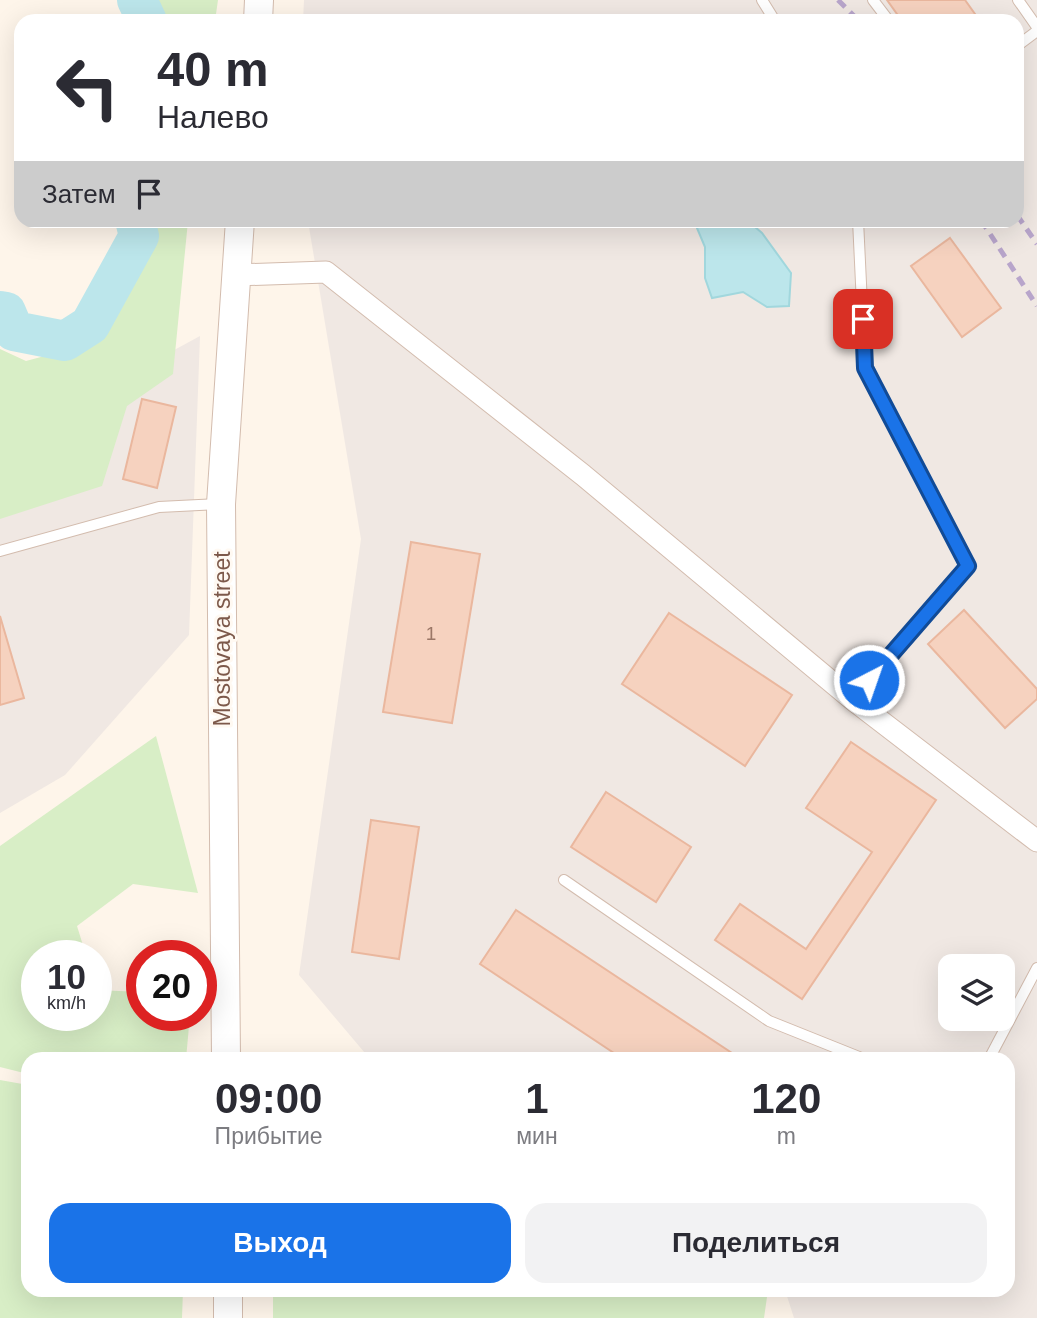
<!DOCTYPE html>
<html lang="ru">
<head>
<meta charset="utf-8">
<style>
	:root { --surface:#fff; --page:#f2f2f3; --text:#2b2b33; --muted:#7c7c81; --accent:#1a73e8 }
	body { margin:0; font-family:Helvetica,sans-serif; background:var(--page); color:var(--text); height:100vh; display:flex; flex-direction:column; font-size:26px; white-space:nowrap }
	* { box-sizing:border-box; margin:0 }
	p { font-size:23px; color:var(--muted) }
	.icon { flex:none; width:38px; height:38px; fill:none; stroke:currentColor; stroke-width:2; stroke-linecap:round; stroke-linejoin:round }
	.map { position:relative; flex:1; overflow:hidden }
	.sheet { position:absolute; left:21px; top:1052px; width:994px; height:245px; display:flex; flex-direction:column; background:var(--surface); border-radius:21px; box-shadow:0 7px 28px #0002 }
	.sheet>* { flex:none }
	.hud { position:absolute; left:14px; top:14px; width:1010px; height:214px; border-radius:21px; box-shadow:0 7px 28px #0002; background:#fff; color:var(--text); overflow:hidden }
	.fabs { position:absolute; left:938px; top:954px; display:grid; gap:14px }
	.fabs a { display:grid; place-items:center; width:77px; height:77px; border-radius:14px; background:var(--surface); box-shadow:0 7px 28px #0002; font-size:35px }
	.speed { position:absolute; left:21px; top:940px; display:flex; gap:14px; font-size:35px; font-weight:700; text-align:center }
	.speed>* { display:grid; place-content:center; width:91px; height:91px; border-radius:50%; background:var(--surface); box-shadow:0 7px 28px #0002; line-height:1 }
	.speed small { font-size:18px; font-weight:400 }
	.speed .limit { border:10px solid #d22; background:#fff; color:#111 }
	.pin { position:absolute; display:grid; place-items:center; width:60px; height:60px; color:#fff; margin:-30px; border-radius:14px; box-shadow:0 4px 10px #0006 }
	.me { position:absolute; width:77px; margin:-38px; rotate:41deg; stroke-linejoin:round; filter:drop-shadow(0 0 5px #0008) }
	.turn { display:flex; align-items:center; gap:24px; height:147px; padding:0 28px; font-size:32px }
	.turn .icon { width:91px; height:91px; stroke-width:2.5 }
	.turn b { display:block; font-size:49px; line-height:60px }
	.then { display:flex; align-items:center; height:66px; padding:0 28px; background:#0003; gap:14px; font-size:26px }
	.eta { display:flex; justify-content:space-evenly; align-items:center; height:119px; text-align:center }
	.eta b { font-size:42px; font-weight:800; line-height:49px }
	.button { display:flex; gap:14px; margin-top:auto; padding:14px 28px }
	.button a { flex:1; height:80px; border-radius:21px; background:var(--accent); color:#fff; font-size:28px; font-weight:800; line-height:80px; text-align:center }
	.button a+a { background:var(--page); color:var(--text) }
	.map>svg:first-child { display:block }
	.industrial { fill:#f0e8e3; fill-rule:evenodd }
	.green { fill:#d8eec6 }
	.water { fill:#bce6eb; stroke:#a1d7dd; stroke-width:2 }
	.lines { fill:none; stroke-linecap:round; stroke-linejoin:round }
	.river { stroke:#bce6eb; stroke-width:40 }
	.building { fill:#f6d2bf; stroke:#eab79e; stroke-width:2 }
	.service-casing { stroke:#d3bcae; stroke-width:12 }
	.minor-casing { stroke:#d3bcae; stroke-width:23 }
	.tertiary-casing { stroke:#d3bcae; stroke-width:30 }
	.service { stroke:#fff; stroke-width:10 }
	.minor { stroke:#fff; stroke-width:21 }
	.tertiary { stroke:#fff; stroke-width:28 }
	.rail { stroke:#b8a5cb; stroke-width:5; stroke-dasharray:10 7; stroke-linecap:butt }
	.route-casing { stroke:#114b97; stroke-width:18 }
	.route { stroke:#1a73e8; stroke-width:12 }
	.labels { text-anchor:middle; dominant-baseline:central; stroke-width:6; stroke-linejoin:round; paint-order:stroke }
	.number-label { font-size:19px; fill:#9b7767 }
	.street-label { font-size:23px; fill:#7d594a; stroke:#fff9f2 }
</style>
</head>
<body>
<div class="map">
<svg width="1037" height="1318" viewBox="0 0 1037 1318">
	<rect width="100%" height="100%" fill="#fef5ea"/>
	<g class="industrial">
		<path d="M304,0h733v1318h-243l-9,-28h223v-231h-638l-71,-84 62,-436 -53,-318 709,-1v-199h-714zM950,966h53v52h-53z"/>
		<polygon points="200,336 189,635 65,775 0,813 0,445"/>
	</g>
	<g class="green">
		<polygon points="159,0 218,0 215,21 157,21"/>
		<polygon points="146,221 188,221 173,374 127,406 102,486 0,519 0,349 26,361 89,344 145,247"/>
		<polygon points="156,736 198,893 133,884 77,926 86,955 37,956 37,1015 96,1015 96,990 142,992 142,1015 190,1015 186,1059 28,1059 28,1074 0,1067 0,846"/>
		<polygon points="0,1080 28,1085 28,1290 183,1290 182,1318 0,1318"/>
		<polygon points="273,1290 759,1290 767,1297 764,1318 273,1318"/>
	</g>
	<polygon class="water" points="694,221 748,221 762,233 791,273 789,306 767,307 743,292 712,298 705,278 705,247"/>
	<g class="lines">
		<g class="river">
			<polyline points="137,0 147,21"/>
			<polyline points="0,311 6,312 14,331 65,341 90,325 139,236 135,220"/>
		</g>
	</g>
	<g class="building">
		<polygon points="887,0 965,0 980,21 902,21"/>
		<polygon points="950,238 1001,308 962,337 911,266"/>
		<polygon points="142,399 176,407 157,488 123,479"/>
		<polygon points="411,542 480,554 452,723 383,712"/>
		<polygon points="964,610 1037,689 1037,699 1005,728 928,644"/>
		<polygon points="669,613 792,695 745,766 622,684"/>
		<polygon points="0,616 24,698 0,705"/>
		<polygon points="851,742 936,800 802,999 715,940 740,904 806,949 872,852 806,808"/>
		<polygon points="606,792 691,847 656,902 571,847"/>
		<polygon points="371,820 419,827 399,959 352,952"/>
		<polygon points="516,910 741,1059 623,1059 480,964"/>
	</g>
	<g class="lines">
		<g class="service-casing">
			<g id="service">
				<polyline points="762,0 775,21"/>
				<polyline points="873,0 889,21"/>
				<polyline points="1018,0 1037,27"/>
				<polyline points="1017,46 1037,31"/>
				<polyline points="0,551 159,507 219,504"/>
				<polyline points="852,699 968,566 865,368 858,220"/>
				<polyline points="564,880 769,1021 864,1059"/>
				<polyline points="989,1059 1037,968"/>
			</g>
		</g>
		<g class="minor-casing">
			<polyline id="minor" points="236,275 326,272 583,475 852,699 1037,841"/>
		</g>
		<g class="tertiary-casing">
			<g id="tertiary">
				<polyline points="258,21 259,0"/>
				<polyline points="226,1059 221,504 240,220"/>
				<polyline points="228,1290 228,1318"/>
			</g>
		</g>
		<use href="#service" class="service"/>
		<use href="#minor" class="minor"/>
		<use href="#tertiary" class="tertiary"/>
		<g class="rail">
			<polyline points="838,0 859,21"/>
			<polyline points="1017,215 1037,244"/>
			<polyline points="981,220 1037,306"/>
		</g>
	</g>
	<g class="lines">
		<g class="route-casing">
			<polyline id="route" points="863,319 865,368 968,566 869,680"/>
		</g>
		<use href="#route" class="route"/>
	</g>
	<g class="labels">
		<g class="number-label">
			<text x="431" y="633">1</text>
		</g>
		<g class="street-label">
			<text transform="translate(222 639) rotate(-90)">Mostovaya street</text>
		</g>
	</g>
</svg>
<div class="fabs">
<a><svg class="icon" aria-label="layers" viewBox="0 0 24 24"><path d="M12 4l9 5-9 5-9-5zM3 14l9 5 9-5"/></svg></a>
</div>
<div class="speed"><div>10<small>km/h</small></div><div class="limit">20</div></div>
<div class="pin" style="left:863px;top:319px;background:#d93025"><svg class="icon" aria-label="arrive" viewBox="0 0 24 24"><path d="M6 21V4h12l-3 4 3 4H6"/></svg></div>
<svg class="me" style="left:869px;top:680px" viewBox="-20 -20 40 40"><circle r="17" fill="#1a73e8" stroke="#fff" stroke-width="3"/><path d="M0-11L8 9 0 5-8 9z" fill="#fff"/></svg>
<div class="hud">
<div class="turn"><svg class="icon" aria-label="left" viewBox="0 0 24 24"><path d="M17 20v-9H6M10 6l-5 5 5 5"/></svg><div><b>40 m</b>Налево</div></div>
<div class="then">Затем<svg class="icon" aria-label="arrive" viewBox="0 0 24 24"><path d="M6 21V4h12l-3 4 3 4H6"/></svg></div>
</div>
<section class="sheet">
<div class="eta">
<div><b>09:00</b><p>Прибытие</p></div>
<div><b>1</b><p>мин</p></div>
<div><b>120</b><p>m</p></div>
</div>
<div class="button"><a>Выход</a><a>Поделиться</a></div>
</section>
</div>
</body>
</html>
